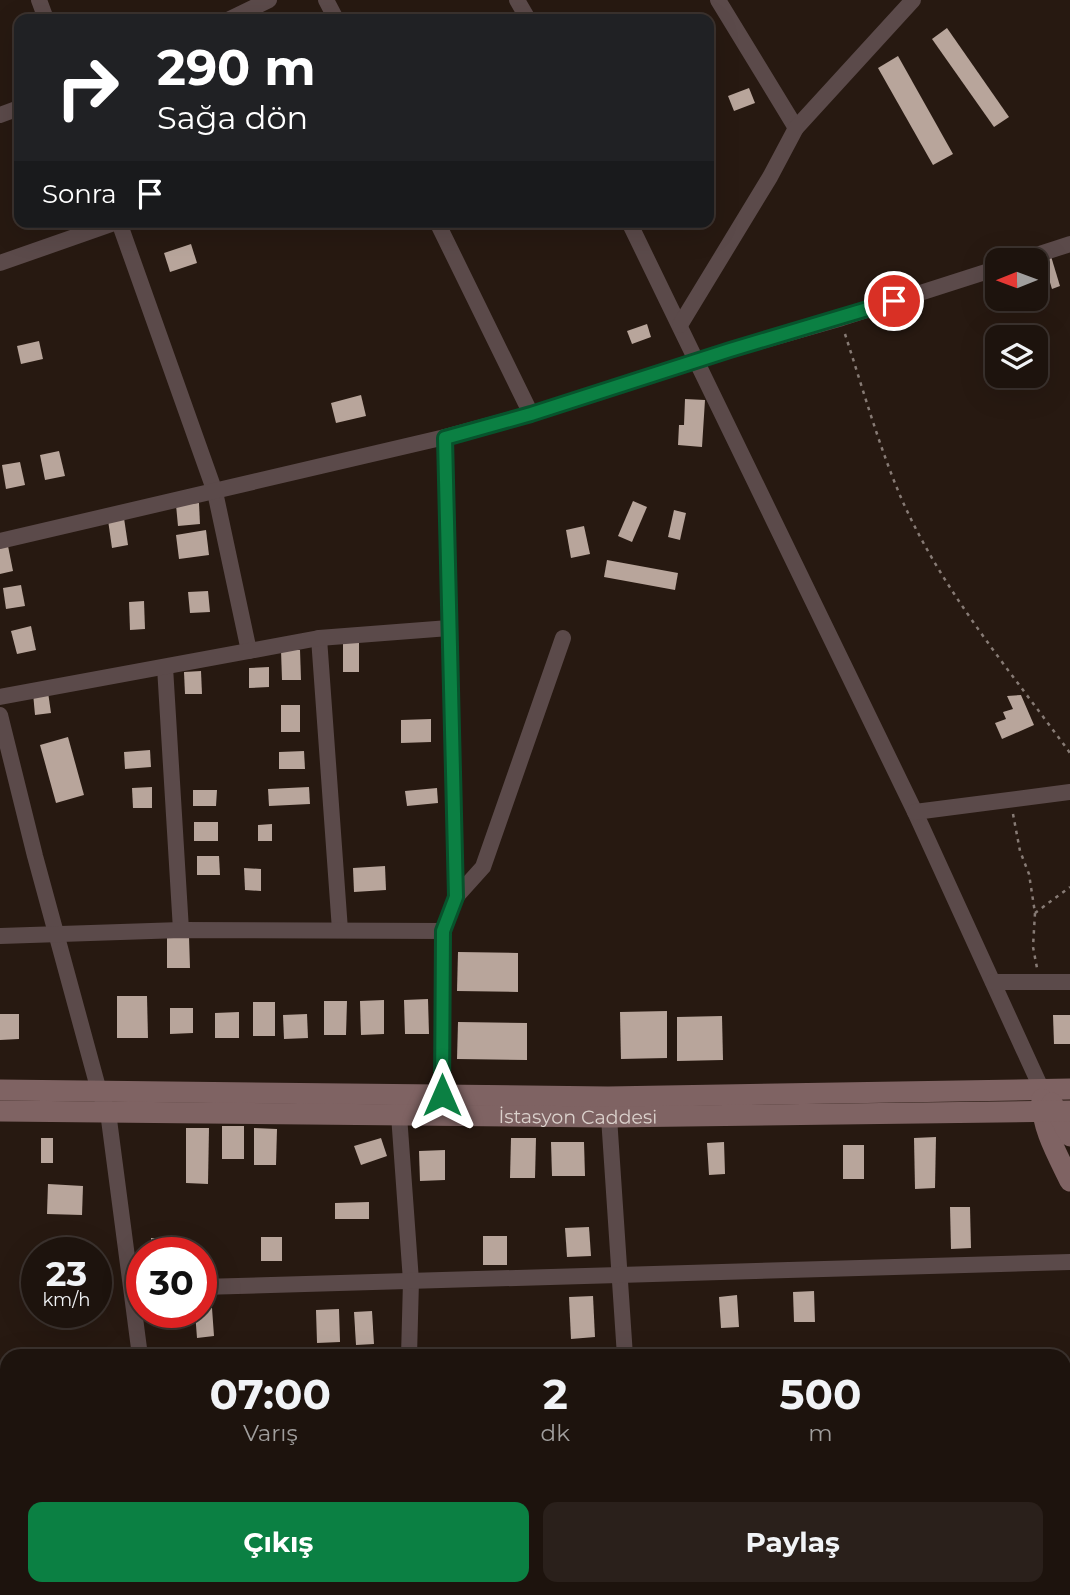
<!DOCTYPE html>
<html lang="tr">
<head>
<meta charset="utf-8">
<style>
	:root { --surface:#1d130d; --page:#2a201b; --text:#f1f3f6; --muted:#a09e9d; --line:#3b322e; --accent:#0b8043 }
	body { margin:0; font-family:Montserrat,sans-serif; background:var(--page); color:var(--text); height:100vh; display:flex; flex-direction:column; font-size:26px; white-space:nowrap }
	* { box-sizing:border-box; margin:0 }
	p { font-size:23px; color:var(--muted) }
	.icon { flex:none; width:38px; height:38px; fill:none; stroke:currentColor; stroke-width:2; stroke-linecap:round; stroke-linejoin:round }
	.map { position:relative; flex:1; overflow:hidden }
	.sheet { position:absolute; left:0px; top:1349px; width:1071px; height:247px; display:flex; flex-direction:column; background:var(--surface); border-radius:21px 21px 0 0; box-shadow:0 7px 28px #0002,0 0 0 2px var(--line) }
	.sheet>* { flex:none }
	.guide { position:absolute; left:14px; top:14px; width:700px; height:214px; border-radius:14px; box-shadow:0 7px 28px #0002,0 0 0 2px var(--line); background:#202124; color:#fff; overflow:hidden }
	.needle { width:46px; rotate:269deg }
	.tools { position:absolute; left:985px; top:248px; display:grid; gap:14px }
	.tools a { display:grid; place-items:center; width:63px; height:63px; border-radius:14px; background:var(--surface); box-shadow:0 7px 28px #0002,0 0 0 2px var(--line); font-size:35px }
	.speed { position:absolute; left:21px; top:1237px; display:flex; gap:14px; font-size:35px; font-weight:700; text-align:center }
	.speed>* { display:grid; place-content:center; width:91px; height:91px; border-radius:50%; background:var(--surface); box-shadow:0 7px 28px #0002,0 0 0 2px var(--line); line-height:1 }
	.speed small { font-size:18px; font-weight:400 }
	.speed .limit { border:10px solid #d22; background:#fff; color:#111 }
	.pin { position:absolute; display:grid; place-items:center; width:60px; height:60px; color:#fff; margin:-30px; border:4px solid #fff; border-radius:50%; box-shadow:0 2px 7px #0007 }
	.me { position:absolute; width:77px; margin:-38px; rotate:0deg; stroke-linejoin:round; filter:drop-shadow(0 0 5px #0008) }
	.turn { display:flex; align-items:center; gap:24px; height:147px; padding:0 28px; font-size:32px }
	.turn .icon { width:91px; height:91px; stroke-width:2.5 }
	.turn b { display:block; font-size:49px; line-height:60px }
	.then { display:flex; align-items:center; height:66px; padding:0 28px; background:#0003; gap:14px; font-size:26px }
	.eta { display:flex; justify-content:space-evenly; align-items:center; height:119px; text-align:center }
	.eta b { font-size:42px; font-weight:700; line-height:49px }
	.button { display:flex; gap:14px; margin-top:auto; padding:14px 28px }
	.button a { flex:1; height:80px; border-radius:14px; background:var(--accent); color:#fff; font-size:28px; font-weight:700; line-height:80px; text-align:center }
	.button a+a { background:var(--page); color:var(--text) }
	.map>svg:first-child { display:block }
	.building { fill:#b8a59b }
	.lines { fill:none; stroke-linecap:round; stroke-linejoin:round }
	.path { stroke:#877b75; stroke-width:2.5; stroke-dasharray:3.5 5; stroke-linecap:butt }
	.street { stroke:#5b4a4a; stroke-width:16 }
	.secondary { stroke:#7f6363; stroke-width:21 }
	.route-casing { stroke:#07532c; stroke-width:18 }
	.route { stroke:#0b8043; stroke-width:12 }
	.labels { text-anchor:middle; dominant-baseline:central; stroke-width:7; stroke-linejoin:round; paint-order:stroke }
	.street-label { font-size:19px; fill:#dbd1cc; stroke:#271911 }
</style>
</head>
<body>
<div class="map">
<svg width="1070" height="1595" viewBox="0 0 1070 1595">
	<rect width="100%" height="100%" fill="#271911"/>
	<g class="building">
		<polygon points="947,28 1009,117 994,127 932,39"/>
		<polygon points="898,56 953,154 933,165 878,68"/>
		<polygon points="749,88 755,103 734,111 728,96"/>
		<polygon points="191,244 197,263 170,272 164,253"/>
		<polygon points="1050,253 1060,286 1052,289 1042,256"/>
		<polygon points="647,324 651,337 632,344 627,331"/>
		<polygon points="39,341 43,359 21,364 17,346"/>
		<polygon points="361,395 366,416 336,423 331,403"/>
		<polygon points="685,399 705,400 702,447 678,445 679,425 684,425"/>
		<polygon points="59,451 65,476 45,480 40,455"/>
		<polygon points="20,462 25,485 6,489 2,465"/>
		<polygon points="633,501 647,507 632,542 618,536"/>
		<polygon points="199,503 200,524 178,526 176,505"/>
		<polygon points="674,510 686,513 680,540 668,537"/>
		<polygon points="124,518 128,545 112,548 108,520"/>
		<polygon points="584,526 590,554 571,558 566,530"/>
		<polygon points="206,530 209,555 179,559 176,535"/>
		<polygon points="8,546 13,571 0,574 0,548"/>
		<polygon points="607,560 678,573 675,590 604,577"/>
		<polygon points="21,585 25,606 6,609 3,588"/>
		<polygon points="208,591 210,612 190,613 188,592"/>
		<polygon points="144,601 145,629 130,630 129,602"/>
		<polygon points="31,626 36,650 17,654 11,631"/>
		<rect x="343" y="643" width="16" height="29"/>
		<polygon points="281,650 300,650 301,680 282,680"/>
		<polygon points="269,667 269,687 249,688 249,668"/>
		<polygon points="201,671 202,694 185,694 184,672"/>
		<polygon points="48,692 51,713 35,715 33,693"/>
		<polygon points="1021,695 1034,725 1002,739 995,723 1006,719 1003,712 1013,709 1007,696"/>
		<rect x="281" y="705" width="19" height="27"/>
		<polygon points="431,719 431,742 401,743 401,720"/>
		<polygon points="68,737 84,795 56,803 40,745"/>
		<polygon points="150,750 151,767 125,769 124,752"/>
		<polygon points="304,751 305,769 279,769 279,752"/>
		<polygon points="152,787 152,808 133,808 132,788"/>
		<polygon points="309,787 310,804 269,806 268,789"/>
		<polygon points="437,788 438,803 407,806 405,791"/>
		<polygon points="193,790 217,790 216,806 193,806"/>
		<rect x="194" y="822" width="24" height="19"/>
		<polygon points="272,824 272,841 258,841 258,825"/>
		<polygon points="197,856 219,856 220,875 197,875"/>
		<polygon points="385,866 386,890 354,892 353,868"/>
		<polygon points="244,868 261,869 261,891 245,890"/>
		<polygon points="189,937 190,968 167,968 167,938"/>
		<polygon points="458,952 518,953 518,992 457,991"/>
		<polygon points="117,996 147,996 148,1038 117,1038"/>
		<polygon points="428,999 429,1034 405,1034 404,1000"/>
		<polygon points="384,1000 384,1034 361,1035 360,1001"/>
		<polygon points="324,1001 347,1001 346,1035 324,1035"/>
		<rect x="253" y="1002" width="22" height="34"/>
		<polygon points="170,1008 193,1008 193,1033 170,1034"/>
		<polygon points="667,1011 667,1058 621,1059 620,1012"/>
		<polygon points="239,1012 239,1038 215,1038 215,1013"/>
		<polygon points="0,1014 19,1014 19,1039 0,1040"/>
		<polygon points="307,1014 308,1038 284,1039 283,1015"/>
		<polygon points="1053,1015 1070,1015 1070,1044 1054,1044"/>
		<polygon points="722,1016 723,1060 677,1061 677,1017"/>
		<polygon points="458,1022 527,1023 527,1060 457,1059"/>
		<rect x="222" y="1126" width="22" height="33"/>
		<polygon points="186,1128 209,1128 208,1184 186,1183"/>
		<polygon points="254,1128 277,1129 276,1165 254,1165"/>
		<polygon points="936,1137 935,1188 915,1189 914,1138"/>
		<rect x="41" y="1138" width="12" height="25"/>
		<polygon points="381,1138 387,1156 361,1165 354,1146"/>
		<polygon points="511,1138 536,1138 535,1178 510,1178"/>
		<polygon points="551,1142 584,1142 585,1176 552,1176"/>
		<polygon points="724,1142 725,1174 709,1175 707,1143"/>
		<rect x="843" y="1145" width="21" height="34"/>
		<polygon points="445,1150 445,1180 420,1181 419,1151"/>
		<polygon points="48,1184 83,1186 82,1215 47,1214"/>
		<polygon points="369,1202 369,1219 335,1219 335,1203"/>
		<polygon points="950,1207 970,1207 971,1248 951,1249"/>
		<polygon points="589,1227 591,1256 567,1257 565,1228"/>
		<rect x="483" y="1236" width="24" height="29"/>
		<rect x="261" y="1237" width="21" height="24"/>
		<rect x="151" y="1238" width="22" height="15"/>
		<polygon points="814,1291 815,1322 794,1322 793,1292"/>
		<polygon points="737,1295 739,1327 721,1328 719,1297"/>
		<polygon points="593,1296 595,1337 571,1339 569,1297"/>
		<polygon points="212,1308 214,1336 197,1338 195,1312 201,1312 201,1309"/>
		<polygon points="339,1309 340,1342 317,1343 316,1310"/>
		<polygon points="372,1311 374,1344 356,1345 354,1312"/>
	</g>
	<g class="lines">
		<g class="path">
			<path d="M845,334c18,55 34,113 57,166 41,92 109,172 168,253"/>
			<polyline points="1013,814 1020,851 1029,874 1035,913 1033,947 1037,968"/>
			<polyline points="1035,913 1070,887"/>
		</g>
		<g class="street">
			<polyline points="39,0 46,19"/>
			<polyline points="326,0 336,19"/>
			<polyline points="517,0 528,19"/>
			<polyline points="718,0 796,128"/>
			<polyline points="230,19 269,0"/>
			<polyline points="0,115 19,108"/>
			<polyline points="119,222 215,492 249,651"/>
			<polyline points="437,222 531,414"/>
			<polyline points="629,222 915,812 1042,1090"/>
			<polyline points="1018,261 1070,244"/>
			<polyline points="0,263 117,222"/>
			<polyline points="680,325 770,177 796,128 913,0"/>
			<polyline points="445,437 456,897"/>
			<polyline points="0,541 445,437 531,414 730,350 842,318 998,268"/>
			<polyline points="319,638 340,930"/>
			<polyline points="165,667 181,930"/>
			<polyline points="0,697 319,638 449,628"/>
			<polyline points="0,715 35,856 99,1091 108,1112 140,1356"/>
			<polyline points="915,812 1070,792"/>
			<polyline points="443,931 456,897 483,867 563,638"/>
			<polyline points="0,936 181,930 443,931 442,1095"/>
			<polyline points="993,982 1070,982"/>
			<polyline points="399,1115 411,1281 409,1356"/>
			<polyline points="609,1117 625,1356"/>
			<polyline points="201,1287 1070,1262"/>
			<polyline points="1064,1393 1070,1393"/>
			<polyline points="0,1485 7,1489"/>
			<polyline points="163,1589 164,1595"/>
			<polyline points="639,1589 639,1595"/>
			<polyline points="773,1589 773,1595"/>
			<polyline points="907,1589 907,1595"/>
		</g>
		<g class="secondary">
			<polyline points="0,1090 608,1097 1070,1089"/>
			<path d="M1042,1099c-1,28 16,57 28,82"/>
			<polyline points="1052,1103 1070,1136"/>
			<path id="s1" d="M0,1111l609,6 461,-6"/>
		</g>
	</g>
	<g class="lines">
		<g class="route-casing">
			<polyline id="route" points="442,1095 443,931 456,897 445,438 531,414 730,350 894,301"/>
		</g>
		<use href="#route" class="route"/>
	</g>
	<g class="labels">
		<g class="street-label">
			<text stroke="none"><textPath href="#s1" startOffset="578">İstasyon Caddesi</textPath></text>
		</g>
	</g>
</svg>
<div class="tools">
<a><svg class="needle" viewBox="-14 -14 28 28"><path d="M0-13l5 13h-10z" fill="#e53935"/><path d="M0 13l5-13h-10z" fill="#a09e9d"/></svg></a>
<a><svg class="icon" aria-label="layers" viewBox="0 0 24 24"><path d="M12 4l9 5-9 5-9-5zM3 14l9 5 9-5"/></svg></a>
</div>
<div class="speed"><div>23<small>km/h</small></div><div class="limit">30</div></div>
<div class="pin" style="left:894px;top:301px;background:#d93025"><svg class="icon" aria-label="arrive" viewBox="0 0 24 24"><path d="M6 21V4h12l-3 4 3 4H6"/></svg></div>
<svg class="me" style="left:442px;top:1095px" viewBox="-20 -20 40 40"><path d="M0-17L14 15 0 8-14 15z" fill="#0b8043" stroke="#fff" stroke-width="4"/></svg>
<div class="guide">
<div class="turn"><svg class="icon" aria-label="right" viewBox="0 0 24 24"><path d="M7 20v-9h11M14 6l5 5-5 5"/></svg><div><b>290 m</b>Sağa dön</div></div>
<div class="then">Sonra<svg class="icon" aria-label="arrive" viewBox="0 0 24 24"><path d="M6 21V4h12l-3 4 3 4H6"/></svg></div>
</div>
<section class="sheet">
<div class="eta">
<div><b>07:00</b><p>Varış</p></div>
<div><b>2</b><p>dk</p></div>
<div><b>500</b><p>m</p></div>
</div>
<div class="button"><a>Çıkış</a><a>Paylaş</a></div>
</section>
</div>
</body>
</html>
